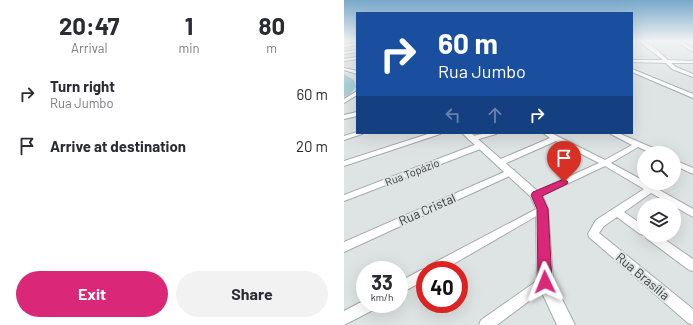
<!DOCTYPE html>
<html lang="en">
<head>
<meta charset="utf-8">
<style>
	:root { --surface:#fff; --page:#f2f2f3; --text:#2b2b33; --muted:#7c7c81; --accent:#db2777 }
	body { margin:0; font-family:Barlow,sans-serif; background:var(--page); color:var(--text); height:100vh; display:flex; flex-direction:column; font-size:15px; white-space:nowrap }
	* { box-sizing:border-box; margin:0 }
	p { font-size:13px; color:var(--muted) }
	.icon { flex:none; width:22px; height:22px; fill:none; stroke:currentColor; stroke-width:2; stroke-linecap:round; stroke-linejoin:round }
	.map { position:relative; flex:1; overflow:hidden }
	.side { display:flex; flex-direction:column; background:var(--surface); width:344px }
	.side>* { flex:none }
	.top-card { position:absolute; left:12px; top:12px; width:277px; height:122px; border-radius:0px; box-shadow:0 4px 16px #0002; background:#1a4fa0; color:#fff; overflow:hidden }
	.controls { position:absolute; left:293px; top:146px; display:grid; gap:8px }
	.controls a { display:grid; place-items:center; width:44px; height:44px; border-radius:50%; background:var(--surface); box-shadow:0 4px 16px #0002; font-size:20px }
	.speed { position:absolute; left:12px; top:261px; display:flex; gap:8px; font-size:20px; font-weight:700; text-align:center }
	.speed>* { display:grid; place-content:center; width:52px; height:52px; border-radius:50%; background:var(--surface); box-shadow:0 4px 16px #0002; line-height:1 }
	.speed small { font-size:10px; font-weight:400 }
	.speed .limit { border:6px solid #d22; background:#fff; color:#111 }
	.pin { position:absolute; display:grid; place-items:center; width:34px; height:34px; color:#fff; margin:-41px -17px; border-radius:50% 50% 50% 0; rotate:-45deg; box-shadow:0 0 4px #0007 }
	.pin .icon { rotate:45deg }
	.me { position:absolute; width:44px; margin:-22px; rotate:358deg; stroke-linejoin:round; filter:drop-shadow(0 0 3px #0008) }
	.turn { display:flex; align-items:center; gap:14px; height:84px; padding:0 16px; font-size:18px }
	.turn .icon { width:52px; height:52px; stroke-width:2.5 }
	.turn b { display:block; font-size:28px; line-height:34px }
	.lanes { display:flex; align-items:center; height:38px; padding:0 16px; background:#0003; justify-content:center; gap:20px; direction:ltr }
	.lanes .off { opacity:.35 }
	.eta { display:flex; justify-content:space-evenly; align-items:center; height:68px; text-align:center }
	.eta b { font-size:24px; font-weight:700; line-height:28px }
	.primary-button { display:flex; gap:8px; margin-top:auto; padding:8px 16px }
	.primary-button a { flex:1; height:46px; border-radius:24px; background:var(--accent); color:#fff; font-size:16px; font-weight:700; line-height:46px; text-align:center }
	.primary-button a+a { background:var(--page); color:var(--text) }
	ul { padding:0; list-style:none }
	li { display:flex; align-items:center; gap:12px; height:52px; padding:0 16px }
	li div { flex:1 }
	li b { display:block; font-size:15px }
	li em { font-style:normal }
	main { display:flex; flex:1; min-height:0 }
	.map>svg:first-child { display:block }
	.green { fill:#aaced7 }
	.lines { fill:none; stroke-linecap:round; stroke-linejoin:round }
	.minor-casing { stroke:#a6abac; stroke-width:2 }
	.tertiary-casing { stroke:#a6abac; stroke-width:2 }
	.minor { fill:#fff; fill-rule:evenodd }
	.tertiary { fill:#fff; fill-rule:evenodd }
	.route { fill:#db2777; stroke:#8e194d }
	.labels { text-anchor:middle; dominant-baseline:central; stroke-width:4; stroke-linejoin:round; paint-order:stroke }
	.street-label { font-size:11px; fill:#3a3c3c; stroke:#dee3e4 }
	.near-street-label { font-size:13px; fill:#3a3c3c; stroke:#dee3e4 }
</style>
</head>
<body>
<main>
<section class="side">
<div class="eta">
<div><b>20:47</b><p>Arrival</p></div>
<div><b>1</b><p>min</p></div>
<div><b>80</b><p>m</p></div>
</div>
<ul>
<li><svg class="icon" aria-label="right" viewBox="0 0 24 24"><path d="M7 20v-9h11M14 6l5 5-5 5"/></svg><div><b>Turn right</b><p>Rua Jumbo</p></div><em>60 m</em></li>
<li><svg class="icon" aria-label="arrive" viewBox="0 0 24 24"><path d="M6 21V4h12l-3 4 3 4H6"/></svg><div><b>Arrive at destination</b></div><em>20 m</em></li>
</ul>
<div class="primary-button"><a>Exit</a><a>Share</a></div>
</section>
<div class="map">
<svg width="349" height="325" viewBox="0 0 349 325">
	<rect width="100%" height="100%" fill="#dee3e4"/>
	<polygon class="green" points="0,74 10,80 12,87 6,94 0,97"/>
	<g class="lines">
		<g class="minor-casing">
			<g id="minor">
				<path d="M293,40c11,0 23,13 31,20l25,1v2h-22l5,4 17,7v3l-21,-8 -6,-6 -34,-1v-2h31z"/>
				<polygon points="330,40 335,40 349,49 349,52"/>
				<polygon points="13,43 13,45 0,47 0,45"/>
				<polygon points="13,50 13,52 0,54 0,52"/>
				<polygon points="13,57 13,59 0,61 0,59"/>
				<polygon points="0,68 13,71 13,74 0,70"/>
				<polygon points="288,69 349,94 349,98 288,72"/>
				<polygon points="13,91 13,95 0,103 0,99"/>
				<polygon points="13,112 13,116 0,119 0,115"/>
				<polygon points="13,132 13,133 19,133 18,134 0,140 0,136"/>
				<polygon points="87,133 97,133 96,134 0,166 0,161"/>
				<polygon points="142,133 153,133 152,134 128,141 124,139 125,137"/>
				<polygon points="199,133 207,133 261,160 288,145 265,133 274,133 316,151 317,153 307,153 294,147 267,163 300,181 300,183 303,183 349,209 349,217 307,193 280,212 300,226 300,235 296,234 273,217 260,226 255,233 349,309 349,325 344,323 245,237 244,234 252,220 300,189 261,166 195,197 189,197 187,195 189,193 255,163 212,141 158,165 155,165 151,163 152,161 206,138"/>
				<polygon points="133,144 136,144 140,146 139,148 0,201 0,195"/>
				<polygon points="330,160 349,168 349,174 330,165"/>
				<polygon points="167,169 170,170 171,172 170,174 0,252 0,242"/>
				<polygon points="198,206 201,207 203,209 201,211 99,270 81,270 81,280 55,294 55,282 77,270 82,269 84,266"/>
				<polygon points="301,235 314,235 349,259 349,271 345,270 302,238"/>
				<polygon points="201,276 205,278 207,282 205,286 153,325 135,325 137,320 197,278"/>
				<polygon points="21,300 21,304 33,304 31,309 0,325 0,311"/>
			</g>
		</g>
		<g class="tertiary-casing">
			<polygon id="tertiary" points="118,133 127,133 198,195 204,209 209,281 231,325 213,325 193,282 192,209 187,197"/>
		</g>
		<use href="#minor" class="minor"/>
		<use href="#tertiary" class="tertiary"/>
	</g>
	<linearGradient id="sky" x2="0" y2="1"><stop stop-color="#78a8cb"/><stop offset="0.47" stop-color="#f0f2f3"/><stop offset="1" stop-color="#f0f2f3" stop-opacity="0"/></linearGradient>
	<rect width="349" height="86" fill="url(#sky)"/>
	<polygon class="route" points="220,179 224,182 223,184 198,196 204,209 208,282 206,287 201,289 196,287 194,282 193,209 187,195 189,192"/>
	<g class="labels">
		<g class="street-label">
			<text transform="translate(68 172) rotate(-21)">Rua Topázio</text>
		</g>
		<g class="near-street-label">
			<text transform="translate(83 209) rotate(-24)">Rua Cristal</text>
			<text transform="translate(299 276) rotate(40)">Rua Brasília</text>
		</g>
	</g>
</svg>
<div class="controls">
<a><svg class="icon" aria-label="search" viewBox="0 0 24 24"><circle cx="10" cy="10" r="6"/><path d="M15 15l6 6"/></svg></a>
<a><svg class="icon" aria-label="layers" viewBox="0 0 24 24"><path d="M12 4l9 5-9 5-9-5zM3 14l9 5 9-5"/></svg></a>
</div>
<div class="speed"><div>33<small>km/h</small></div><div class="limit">40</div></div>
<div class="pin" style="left:220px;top:182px;background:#d93025"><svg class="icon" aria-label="arrive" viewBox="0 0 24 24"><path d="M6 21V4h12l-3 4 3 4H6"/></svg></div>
<svg class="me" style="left:201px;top:282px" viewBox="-20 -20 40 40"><path d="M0-17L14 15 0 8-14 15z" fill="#db2777" stroke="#fff" stroke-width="4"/></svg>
<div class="top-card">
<div class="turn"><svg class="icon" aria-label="right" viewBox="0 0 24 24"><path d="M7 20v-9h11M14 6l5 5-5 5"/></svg><div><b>60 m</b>Rua Jumbo</div></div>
<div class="lanes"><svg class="icon off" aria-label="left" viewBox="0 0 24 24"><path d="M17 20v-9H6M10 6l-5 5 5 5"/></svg><svg class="icon off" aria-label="ahead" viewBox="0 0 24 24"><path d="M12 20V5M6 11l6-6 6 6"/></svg><svg class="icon" aria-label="right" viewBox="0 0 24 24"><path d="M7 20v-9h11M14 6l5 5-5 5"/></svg></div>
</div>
</div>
</main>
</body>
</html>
